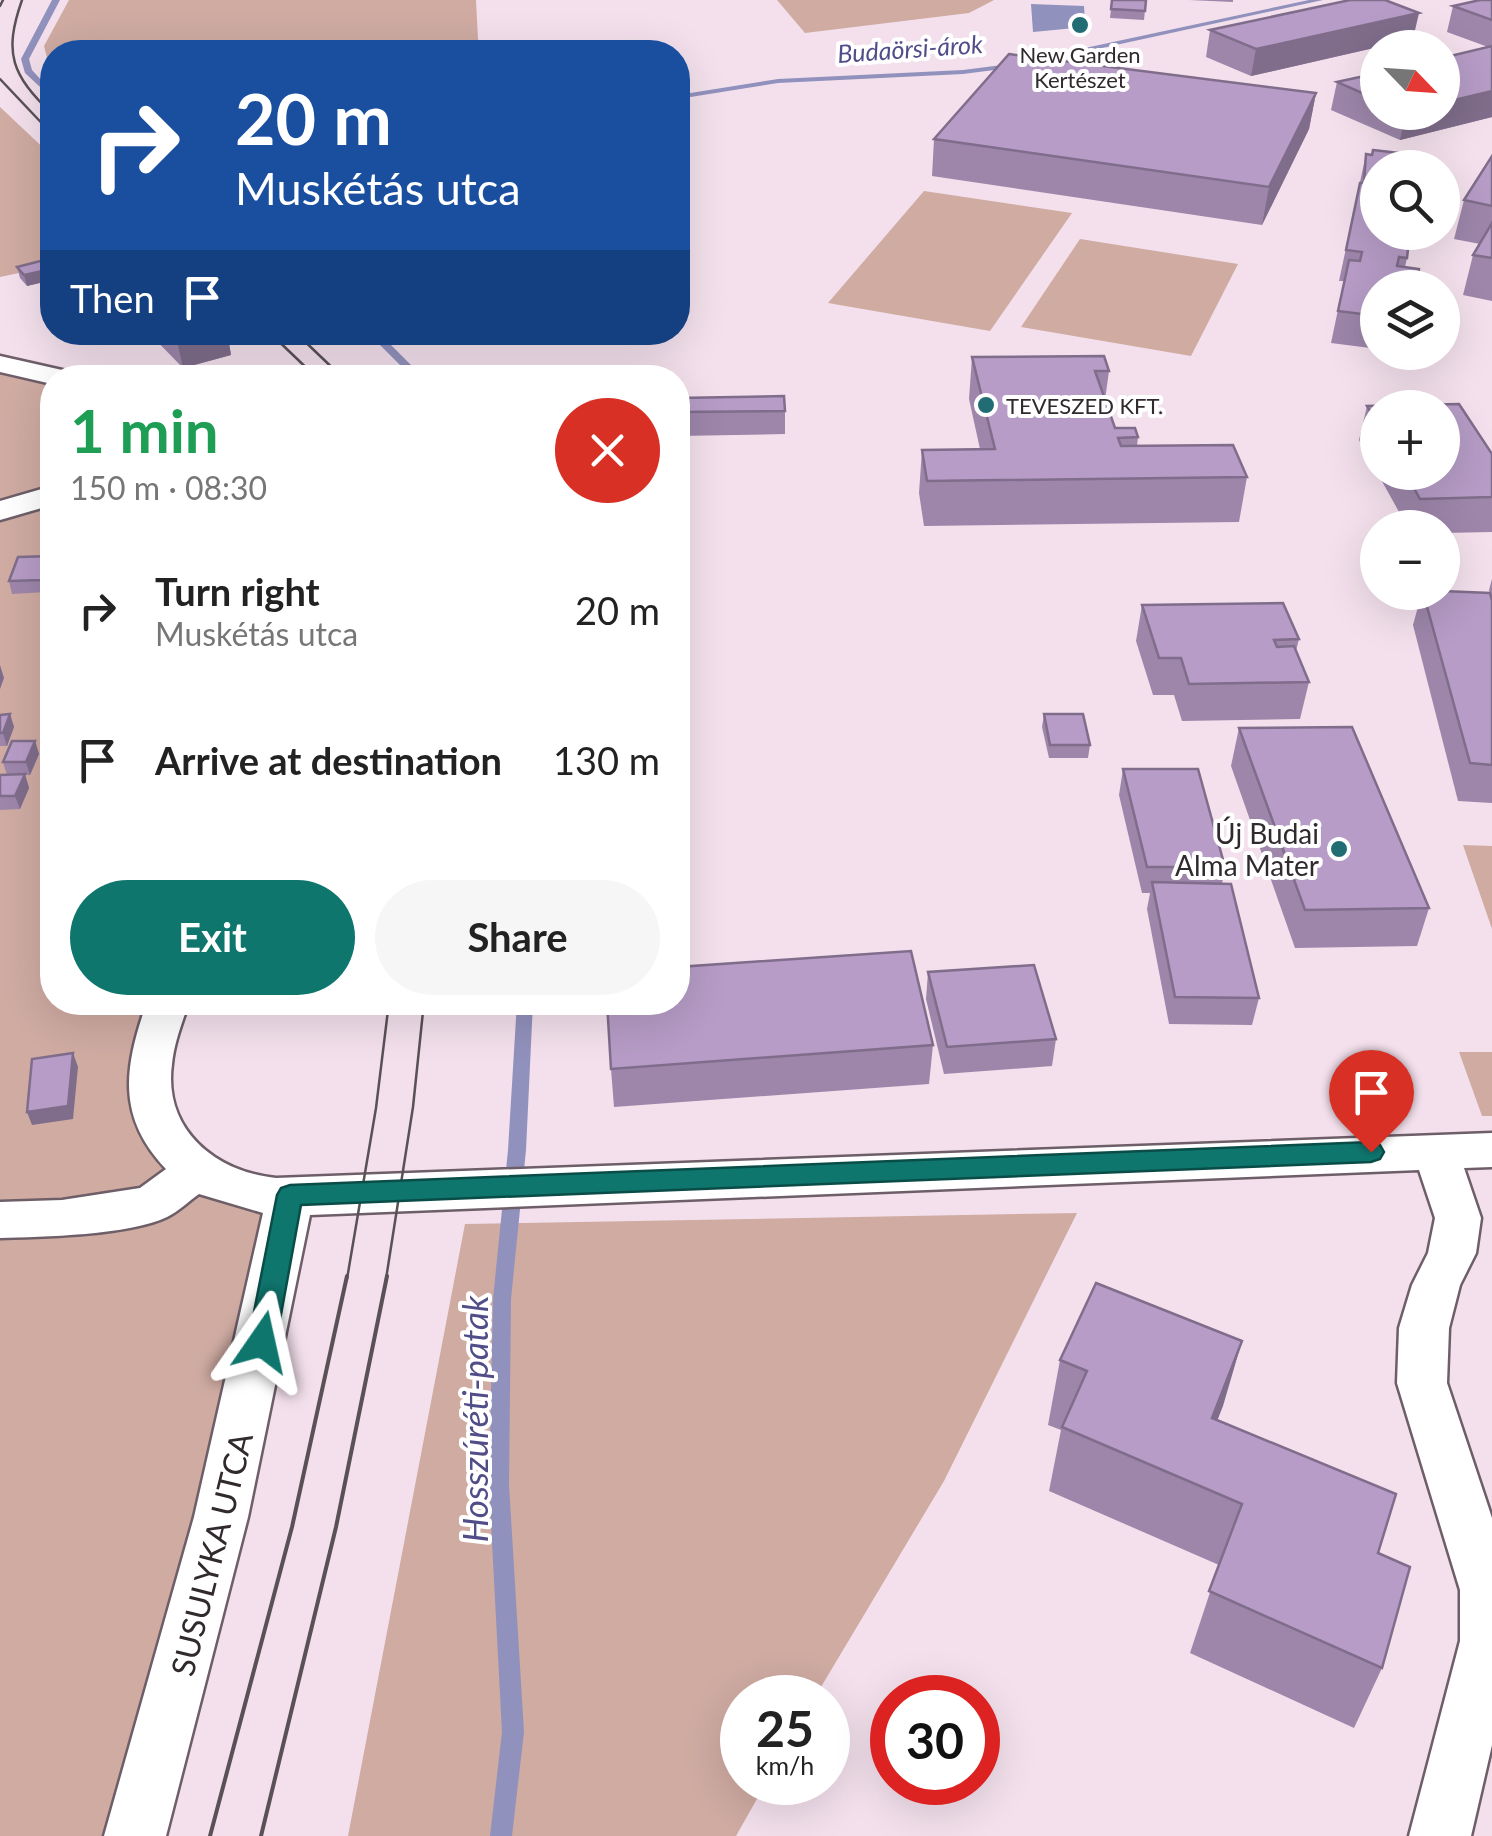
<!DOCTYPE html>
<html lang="en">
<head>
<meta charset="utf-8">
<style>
	:root { --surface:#fff; --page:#f6f6f6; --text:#222; --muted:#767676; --accent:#0f766e }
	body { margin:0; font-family:Lato,sans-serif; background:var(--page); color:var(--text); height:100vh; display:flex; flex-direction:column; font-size:38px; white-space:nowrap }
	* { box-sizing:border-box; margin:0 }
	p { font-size:32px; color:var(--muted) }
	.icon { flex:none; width:55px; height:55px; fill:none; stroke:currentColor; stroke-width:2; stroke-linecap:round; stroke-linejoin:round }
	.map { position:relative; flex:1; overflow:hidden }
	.side { position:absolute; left:40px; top:365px; width:650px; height:650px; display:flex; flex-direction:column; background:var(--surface); border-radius:40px; box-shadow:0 10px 40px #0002 }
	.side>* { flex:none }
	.banner { position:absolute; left:40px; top:40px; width:650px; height:305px; border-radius:40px; box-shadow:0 10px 40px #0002; background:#1a4fa0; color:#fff; overflow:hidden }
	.needle { width:65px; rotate:115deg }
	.controls { position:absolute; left:1360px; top:30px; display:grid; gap:20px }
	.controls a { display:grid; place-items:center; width:100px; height:100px; border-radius:50%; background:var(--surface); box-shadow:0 10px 40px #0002; font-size:50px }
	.speed { position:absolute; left:720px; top:1675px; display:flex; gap:20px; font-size:50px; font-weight:700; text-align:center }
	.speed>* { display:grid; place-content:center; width:130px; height:130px; border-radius:50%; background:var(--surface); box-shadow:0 10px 40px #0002; line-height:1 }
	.speed small { font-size:25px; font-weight:400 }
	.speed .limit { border:15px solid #d22; background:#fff; color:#111 }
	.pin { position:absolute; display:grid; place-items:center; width:85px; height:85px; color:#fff; margin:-102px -42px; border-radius:50% 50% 50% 0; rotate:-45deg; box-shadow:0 0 10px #0007 }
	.pin .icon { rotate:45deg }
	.me { position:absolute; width:110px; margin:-55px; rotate:11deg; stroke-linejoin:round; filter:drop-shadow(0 0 8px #0008) }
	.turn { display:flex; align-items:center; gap:35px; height:210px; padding:0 30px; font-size:45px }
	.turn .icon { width:130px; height:130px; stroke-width:2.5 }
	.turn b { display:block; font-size:70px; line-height:85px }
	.then { display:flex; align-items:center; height:95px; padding:0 30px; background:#0003; gap:20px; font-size:38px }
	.round { display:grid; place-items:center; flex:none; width:105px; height:105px; border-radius:52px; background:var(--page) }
	.overview { display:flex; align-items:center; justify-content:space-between; height:170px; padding:0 30px }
	h1 { font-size:60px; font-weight:700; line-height:75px; color:#1e9e55 }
	.cta { display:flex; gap:20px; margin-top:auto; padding:20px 30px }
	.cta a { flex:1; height:115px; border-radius:60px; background:var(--accent); color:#fff; font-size:40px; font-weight:700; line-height:115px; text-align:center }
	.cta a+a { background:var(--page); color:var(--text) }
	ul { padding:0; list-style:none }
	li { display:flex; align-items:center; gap:30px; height:150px; padding:0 30px }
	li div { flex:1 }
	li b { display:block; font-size:38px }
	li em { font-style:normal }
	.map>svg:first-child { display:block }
	.green { fill:#cfaba2 }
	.water { fill:#9191bd }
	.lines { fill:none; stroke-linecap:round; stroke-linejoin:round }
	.stream { fill:#9191bd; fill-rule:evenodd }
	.minor-casing { stroke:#6d5e68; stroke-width:5 }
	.minor { fill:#fff; fill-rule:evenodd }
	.tram-far1 { stroke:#5a5156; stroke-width:2.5 }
	.tram { stroke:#5a5156; stroke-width:4 }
	.wall { fill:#9d86aa; fill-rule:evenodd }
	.shaded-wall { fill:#7f6d8b }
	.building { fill:#b69cc6; stroke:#7f6d8b; stroke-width:2.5 }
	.route { fill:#0f766e; stroke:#0a4d48; stroke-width:2.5 }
	.poi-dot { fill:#216d73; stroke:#fff; stroke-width:4 }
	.labels { text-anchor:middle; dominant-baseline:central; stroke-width:8; stroke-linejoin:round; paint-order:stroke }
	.far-poi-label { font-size:22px; fill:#30292d; stroke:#fff }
	.far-water-label { font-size:25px; font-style:italic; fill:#514d88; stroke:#fff }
	.poi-label { font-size:28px; fill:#30292d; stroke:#fff; text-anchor:end }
	.near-street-label { font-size:32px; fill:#30292d; stroke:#fff }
	.near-water-label { font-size:35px; font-style:italic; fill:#514d88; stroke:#fff }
</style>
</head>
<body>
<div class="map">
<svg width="1492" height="1836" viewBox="0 0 1492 1836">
	<rect width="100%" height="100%" fill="#f3e0ec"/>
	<g class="green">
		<polygon points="69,0 476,0 478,39 483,52 52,52 52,77 44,46"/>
		<polygon points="777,0 994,0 969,13 805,33"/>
		<polygon points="0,107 52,156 52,266 0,277"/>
		<polygon points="924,191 1072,213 990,331 828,303"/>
		<polygon points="1080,239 1238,264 1191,356 1021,327"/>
		<polygon points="0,356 98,377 52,378 52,1002 168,1003 171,1144 290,1195 135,1836 0,1836"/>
		<polygon points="1463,845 1492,846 1492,929"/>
		<polygon points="1459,1052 1492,1052 1492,1116 1482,1116"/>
		<polygon points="1077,1213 944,1481 815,1697 742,1698 742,1782 766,1783 736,1836 348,1836 465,1224"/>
	</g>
	<polygon class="water" points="1031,4 1084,6 1085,22 1075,28 1033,32"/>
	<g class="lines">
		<g class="stream">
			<polygon points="52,0 60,0 29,59 32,70 52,92 52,98 25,73 21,59"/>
			<polygon points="1309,0 1323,0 1010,68 963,74 778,83 678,99 678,95 778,79 963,70 1010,64"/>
			<polygon points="367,332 378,332 424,378 413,378"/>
			<polygon points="517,1002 533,1002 526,1150 511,1299 509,1485 524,1732 512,1836 490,1836 502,1732 489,1485 493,1299 508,1150"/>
		</g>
		<g class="minor-casing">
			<g id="minor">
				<polygon points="0,356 71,372 74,378 52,378 52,384 0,372"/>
				<polygon points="52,486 52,505 0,520 0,501"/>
				<path d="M147,1002h42c-7,21 -15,41 -17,62 -9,66 44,108 104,114l1216,-45v34l-28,1 17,50 -5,35 -16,32 -11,43 -2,55 45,135v227l-21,91h-62l51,-195v-51l-63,-207 2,-55 13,-43 16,-32 7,-35 -16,-48 -1109,45 -62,302 -82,319h-62l90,-319 69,-304 -64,-19c-10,7 -21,18 -32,23 -37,18 -125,20 -167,21v-36l62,-2 78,-12 26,-19c-51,-53 -41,-104 -19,-167z"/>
			</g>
		</g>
		<use href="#minor" class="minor"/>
		<g class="tram-far1">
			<path d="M22,0c-19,54 -10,75 30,114"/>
			<polyline points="0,6 3,0"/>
			<polyline points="0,79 52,134"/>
			<polyline points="269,332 317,378"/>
			<polyline points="295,332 343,378"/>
			<polyline points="347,1279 376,1108 389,1002"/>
			<polyline points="386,1279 413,1107 424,1002"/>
		</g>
		<g class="tram">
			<polyline points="210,1836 292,1527 347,1276"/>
			<polyline points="261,1836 336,1527 387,1276"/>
		</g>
	</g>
	<g class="wall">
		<polygon points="1112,0 1146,0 1144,20 1110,18"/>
		<polygon points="1189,0 1233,0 1233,2"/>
		<polygon points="1492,0 1492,117 1400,140 1331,110 1337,82 1378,73 1378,112 1442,112 1488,47 1447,32 1453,6"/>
		<polygon points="1210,30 1413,39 1251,76 1206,57"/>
		<polygon points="1316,93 1309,129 1262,225 932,176 934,139"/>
		<polygon points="1366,154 1378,168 1407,258 1405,267 1378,288 1378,349 1331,343 1344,281 1339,281"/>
		<polygon points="1492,156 1492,301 1463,295 1473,255 1480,244 1454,239 1464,200"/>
		<polygon points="52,258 52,280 27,286 20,278 17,267"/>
		<polygon points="148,332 227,332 231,355 183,368"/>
		<polygon points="972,357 1109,371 1105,400 1115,428 1138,437 1137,446 1247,477 1239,522 924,526 919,493 922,450 980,449 969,399"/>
		<polygon points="678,398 785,411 785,434 678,436"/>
		<path d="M1459,404l33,50v78l-50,1v-5h-34l-49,-88 8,-34zM1378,408h64v64h-64z"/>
		<polygon points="52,558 52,576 46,592 12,594 9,581"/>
		<polygon points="1492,579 1492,600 1489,590"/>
		<polygon points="1422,592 1442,592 1492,601 1492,803 1458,801 1413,625"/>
		<polygon points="1142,605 1299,639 1296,651 1309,682 1300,719 1182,721 1174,695 1153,695 1136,641"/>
		<polygon points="10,714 14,727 7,746 0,746 0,715"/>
		<polygon points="1044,714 1090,745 1088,758 1049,758 1042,727"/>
		<polygon points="1239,728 1429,908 1417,946 1295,948 1231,766"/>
		<polygon points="35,741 39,754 30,775 25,775 29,788 20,809 0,810 0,775 7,775 3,762"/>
		<polygon points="1123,769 1225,867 1222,884 1259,998 1252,1025 1169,1024 1147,909 1150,893 1142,893 1119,795"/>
		<polygon points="928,972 1056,1039 1052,1066 944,1074 926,999"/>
		<polygon points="933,1045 929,1084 614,1107 611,1069"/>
		<polygon points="1242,1341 1217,1421 1378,1553 1382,1668 1354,1728 1190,1653 1219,1565 1049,1491 1061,1430 1048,1425 1060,1360"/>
	</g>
	<g class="shaded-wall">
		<polygon points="1419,13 1413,39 1251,76 1256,49"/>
		<polygon points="1492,91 1492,117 1400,140 1406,112 1442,112 1442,103"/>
		<polygon points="1316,93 1309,129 1262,225 1269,187"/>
		<polygon points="52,268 52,280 27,286 24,275"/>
		<polygon points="187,332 227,332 231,355 183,368 176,336"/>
		<polygon points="52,556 52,576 46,592 43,580"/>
		<polygon points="0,665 4,678 0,689"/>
		<polygon points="10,714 14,727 7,746 3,733"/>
		<polygon points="35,741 39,754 30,775 26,762"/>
		<polygon points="25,774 29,788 20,809 15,796"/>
		<polygon points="73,1053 78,1067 73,1119 32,1125 27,1112"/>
		<polygon points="1242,1341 1223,1406 1193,1482 1212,1418"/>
	</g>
	<g class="building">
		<polygon points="1112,0 1146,0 1145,11 1111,9"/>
		<polygon points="1350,0 1385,0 1419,13 1256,49 1210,30"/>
		<polygon points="1480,0 1492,0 1492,20 1453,6"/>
		<polygon points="1492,46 1492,91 1442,103 1442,58"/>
		<polygon points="1009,54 1316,93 1269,187 934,139"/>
		<polygon points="1378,73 1378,100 1337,82"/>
		<polygon points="1373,150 1426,156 1425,160 1430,161 1429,168 1378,168 1378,232 1410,232 1407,258 1399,257 1397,266 1419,269 1417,288 1378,288 1378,316 1338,311 1349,260 1360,261 1362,252 1346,250 1360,183 1364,183 1366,154 1372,155"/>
		<polygon points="1492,156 1492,206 1464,200"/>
		<polygon points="1492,223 1492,258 1473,255"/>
		<polygon points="52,258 52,269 24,275 17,267"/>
		<polygon points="1104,356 1109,371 1095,371 1115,428 1135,428 1138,437 1118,438 1121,446 1233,445 1247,477 927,481 922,450 995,449 972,357"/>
		<polygon points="784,396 785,411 678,412 678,398"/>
		<polygon points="1459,404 1492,454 1492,497 1420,499 1405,472 1442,472 1442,408 1378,408 1378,424 1367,406"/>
		<polygon points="52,556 43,580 9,581 18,557"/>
		<polygon points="1442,591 1490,593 1492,601 1492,765 1470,763 1423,592 1442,592"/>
		<polygon points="1283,603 1299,639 1274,640 1277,647 1294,646 1309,682 1189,684 1181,658 1159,658 1142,605"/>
		<polygon points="10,714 3,733 0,733 0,715"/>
		<polygon points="1044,714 1083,714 1090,745 1050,745"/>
		<polygon points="1352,727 1429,908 1305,910 1239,728"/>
		<polygon points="12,741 35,741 26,762 3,762"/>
		<polygon points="1123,769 1198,769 1225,867 1147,867"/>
		<polygon points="25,774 15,796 0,796 0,775"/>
		<polygon points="1152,882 1231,884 1259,998 1175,997"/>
		<polygon points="911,951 933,1045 611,1069 607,1002 678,1002 678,967"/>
		<polygon points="1034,965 1056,1039 947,1047 928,972"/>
		<polygon points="73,1053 68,1106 27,1112 32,1059"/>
		<polygon points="1096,1283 1242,1341 1212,1418 1396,1494 1378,1553 1410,1567 1382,1668 1209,1591 1242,1504 1062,1427 1087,1371 1060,1360"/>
	</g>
	<polygon class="route" points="1371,1142 1380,1145 1384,1152 1380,1159 1371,1162 301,1205 276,1342 272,1351 262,1354 252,1351 248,1342 277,1195 281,1188 290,1185"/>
	<g class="poi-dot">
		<circle cx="1080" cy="25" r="10"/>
		<circle cx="986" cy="405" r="10"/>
		<circle cx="1339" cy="849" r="10"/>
	</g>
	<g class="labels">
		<g class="far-poi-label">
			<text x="1080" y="54">New Garden<tspan x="1080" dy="25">Kertészet</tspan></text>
			<text x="1006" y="405" text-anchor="start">TEVESZED KFT.</text>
		</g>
		<g class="far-water-label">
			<text transform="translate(910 48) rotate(-4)">Budaörsi-árok</text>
		</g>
		<g class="poi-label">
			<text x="1319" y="833">Új Budai<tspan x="1319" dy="32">Alma Mater</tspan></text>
		</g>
		<g class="near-street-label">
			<text transform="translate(211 1554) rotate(-76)">SUSULYKA UTCA</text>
		</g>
		<g class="near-water-label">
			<text transform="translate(474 1419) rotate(-90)">Hosszúréti-patak</text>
		</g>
	</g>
</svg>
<div class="controls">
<a><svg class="needle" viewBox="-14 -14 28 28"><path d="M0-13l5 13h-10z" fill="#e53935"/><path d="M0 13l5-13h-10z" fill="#767676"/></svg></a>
<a><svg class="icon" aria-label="search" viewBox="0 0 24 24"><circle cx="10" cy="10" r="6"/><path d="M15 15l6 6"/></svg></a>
<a><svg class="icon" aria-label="layers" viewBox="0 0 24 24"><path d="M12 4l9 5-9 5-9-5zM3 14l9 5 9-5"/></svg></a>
<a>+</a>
<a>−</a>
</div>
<div class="speed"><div>25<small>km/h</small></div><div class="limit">30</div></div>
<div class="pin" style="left:1371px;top:1152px;background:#d93025"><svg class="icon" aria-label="arrive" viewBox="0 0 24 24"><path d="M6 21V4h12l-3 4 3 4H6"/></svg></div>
<svg class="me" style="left:262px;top:1342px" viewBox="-20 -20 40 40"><path d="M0-17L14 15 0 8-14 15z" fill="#0f766e" stroke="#fff" stroke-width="4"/></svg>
<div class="banner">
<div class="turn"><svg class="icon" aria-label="right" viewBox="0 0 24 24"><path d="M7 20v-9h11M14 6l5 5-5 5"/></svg><div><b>20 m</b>Muskétás utca</div></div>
<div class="then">Then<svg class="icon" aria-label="arrive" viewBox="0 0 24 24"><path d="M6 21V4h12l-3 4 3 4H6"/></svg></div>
</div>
<section class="side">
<div class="overview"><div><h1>1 min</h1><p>150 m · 08:30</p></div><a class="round" style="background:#d93025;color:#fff"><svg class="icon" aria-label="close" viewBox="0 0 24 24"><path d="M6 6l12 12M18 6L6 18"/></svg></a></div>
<ul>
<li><svg class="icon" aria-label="right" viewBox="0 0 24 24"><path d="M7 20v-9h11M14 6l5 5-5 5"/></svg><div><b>Turn right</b><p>Muskétás utca</p></div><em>20 m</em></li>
<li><svg class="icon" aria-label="arrive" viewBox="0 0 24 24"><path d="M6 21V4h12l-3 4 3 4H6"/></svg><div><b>Arrive at destination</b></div><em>130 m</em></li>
</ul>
<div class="cta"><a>Exit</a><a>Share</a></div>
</section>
</div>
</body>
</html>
